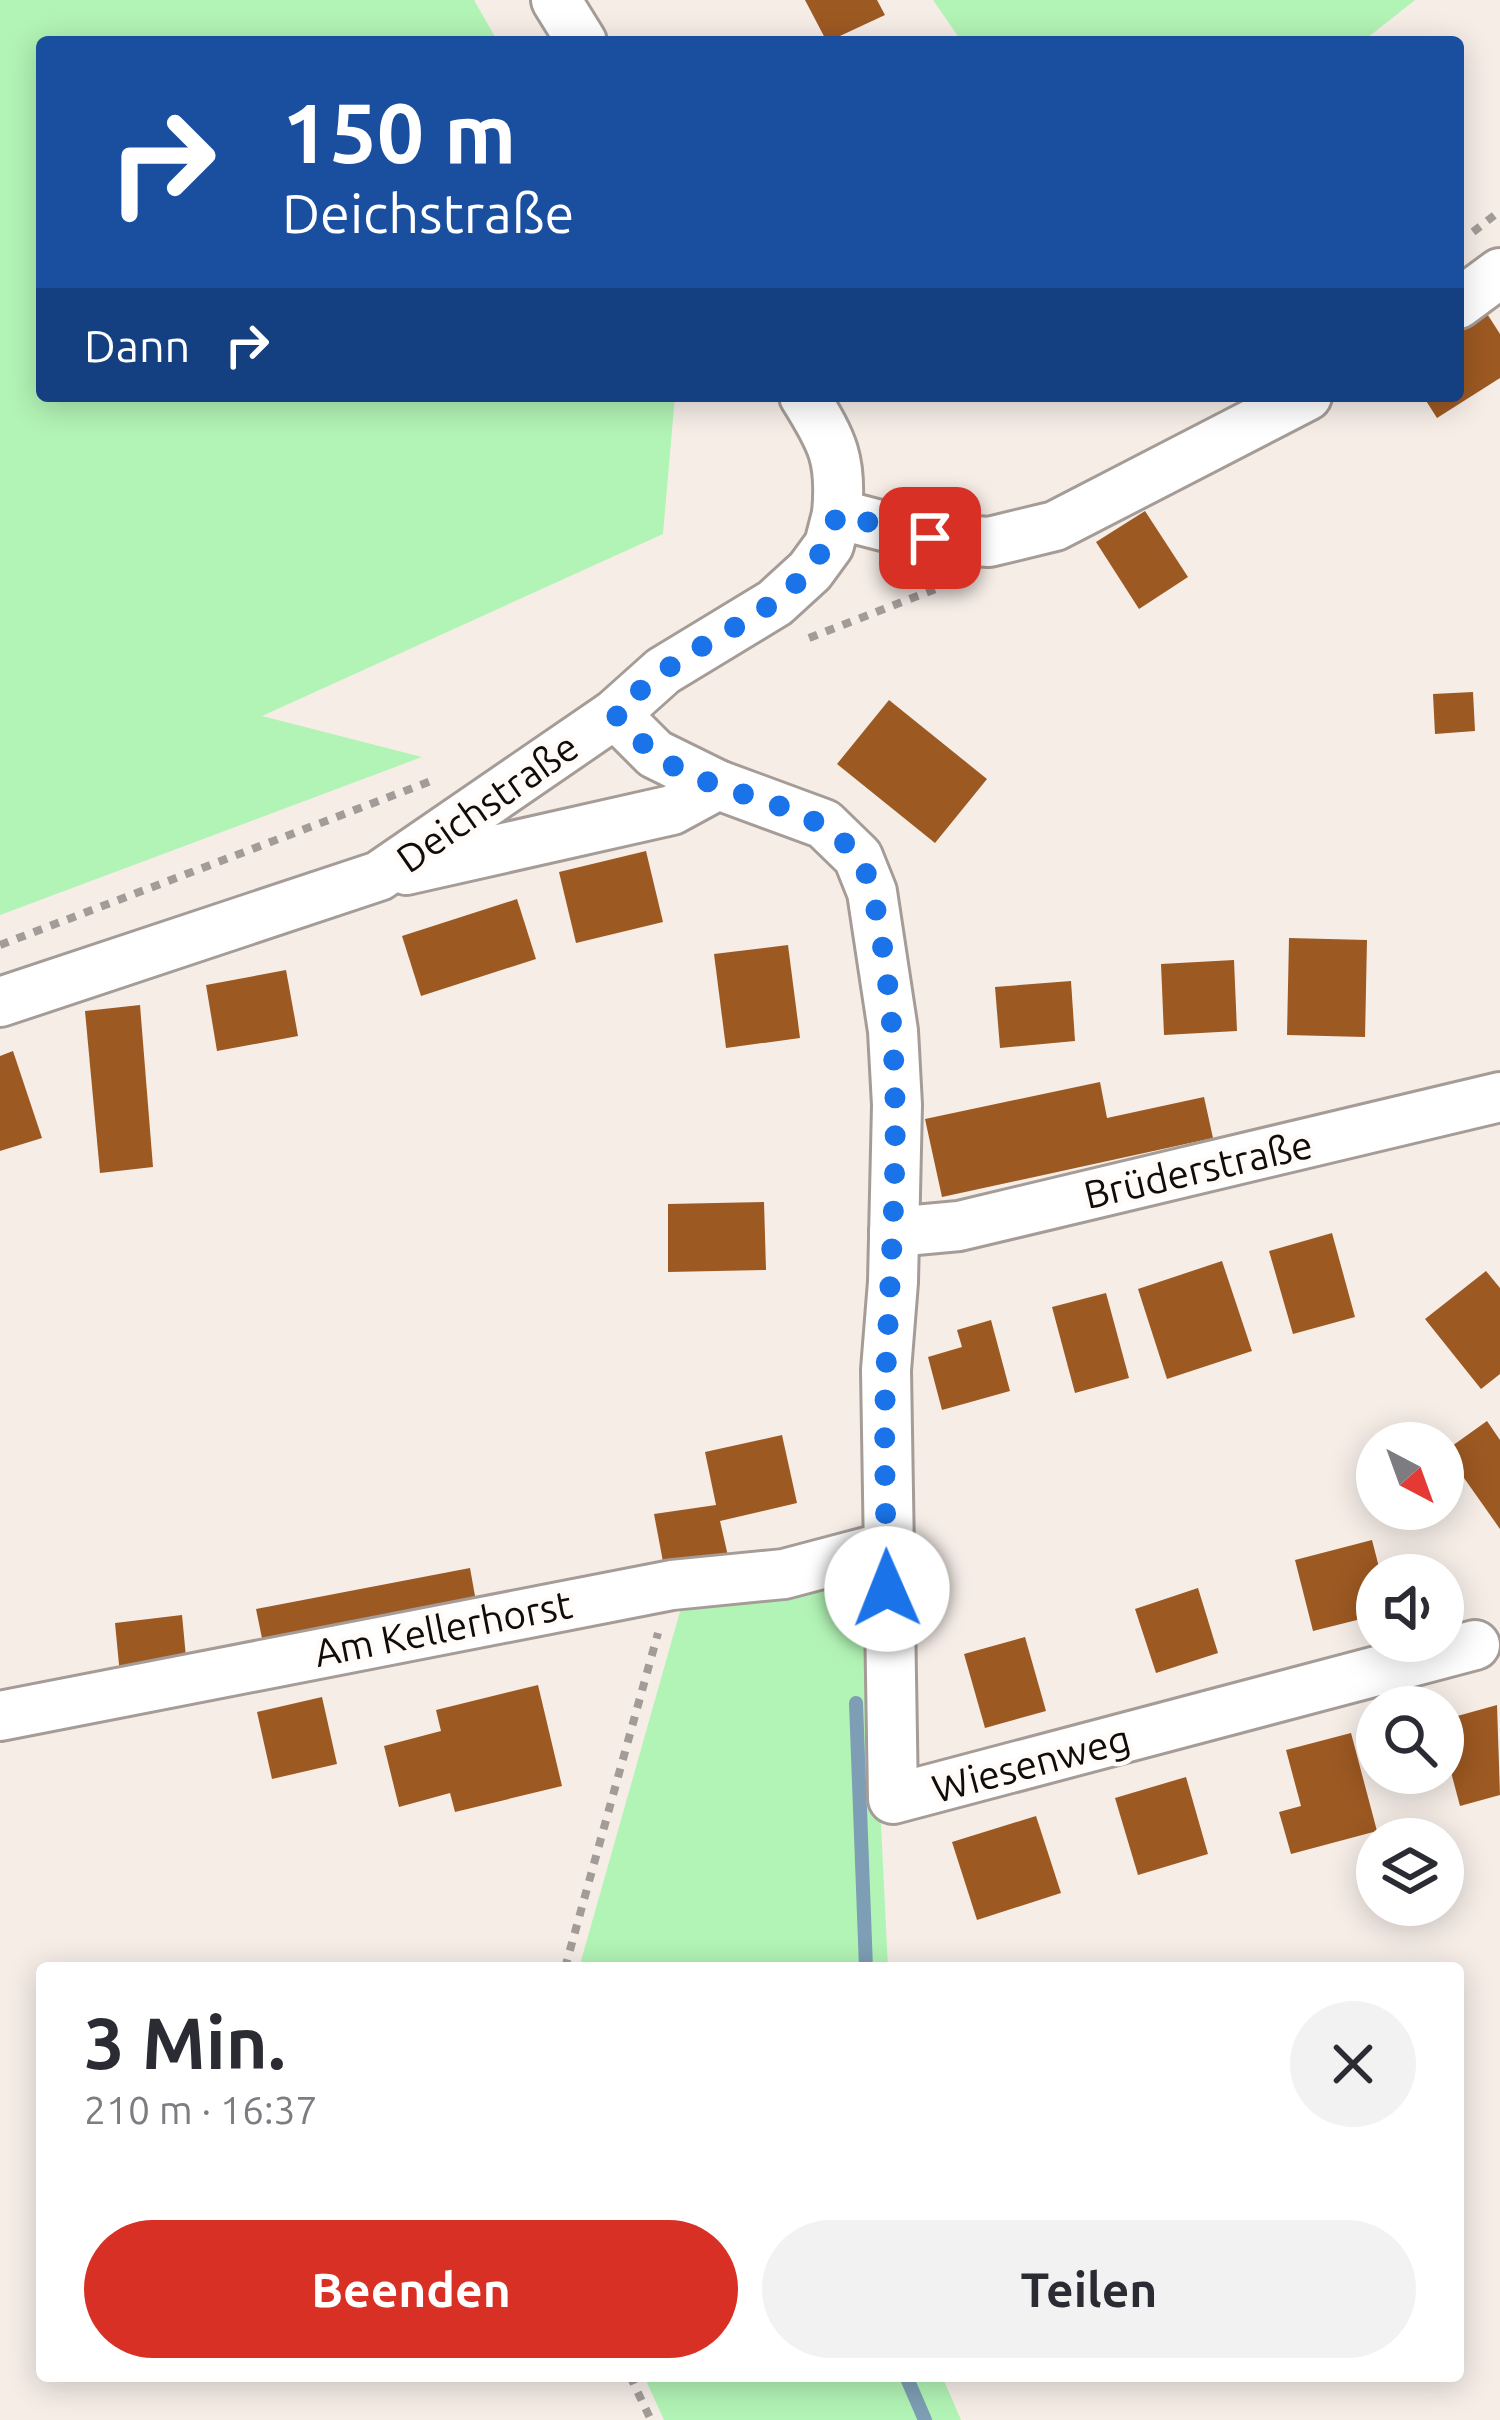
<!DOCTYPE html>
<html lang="de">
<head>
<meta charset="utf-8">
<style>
	:root { --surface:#fff; --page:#f2f2f3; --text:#2b2b33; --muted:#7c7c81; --accent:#d93025 }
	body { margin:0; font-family:Ubuntu,sans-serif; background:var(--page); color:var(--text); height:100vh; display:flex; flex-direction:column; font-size:45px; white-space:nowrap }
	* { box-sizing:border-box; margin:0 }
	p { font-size:39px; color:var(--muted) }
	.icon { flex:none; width:66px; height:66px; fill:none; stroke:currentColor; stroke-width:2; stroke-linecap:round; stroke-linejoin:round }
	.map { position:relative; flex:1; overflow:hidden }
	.panel { position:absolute; left:36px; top:1962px; width:1428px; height:420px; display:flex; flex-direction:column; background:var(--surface); border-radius:12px; box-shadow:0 6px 30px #0003 }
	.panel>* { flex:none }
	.guide { position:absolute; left:36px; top:36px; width:1428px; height:366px; border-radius:12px; box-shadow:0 6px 30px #0003; background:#1a4fa0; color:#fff; overflow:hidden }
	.needle { width:78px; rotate:139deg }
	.buttons { position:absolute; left:1356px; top:1422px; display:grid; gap:24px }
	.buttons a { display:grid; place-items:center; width:108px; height:108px; border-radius:50%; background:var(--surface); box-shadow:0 6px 30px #0003; font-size:60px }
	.pin { position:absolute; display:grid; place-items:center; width:102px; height:102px; color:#fff; margin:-51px; border-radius:24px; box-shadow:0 6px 18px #0006 }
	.me { position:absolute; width:132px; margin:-66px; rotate:359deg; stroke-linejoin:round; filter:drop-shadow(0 0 9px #0008) }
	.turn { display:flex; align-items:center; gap:42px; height:252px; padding:0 48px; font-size:54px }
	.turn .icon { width:156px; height:156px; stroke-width:2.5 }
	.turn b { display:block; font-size:84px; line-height:102px }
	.then { display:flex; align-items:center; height:114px; padding:0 48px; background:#0003; gap:24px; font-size:45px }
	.round { display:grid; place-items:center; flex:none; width:126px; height:126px; border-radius:63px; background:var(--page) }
	.summary { display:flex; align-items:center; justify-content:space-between; height:204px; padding:0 48px }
	h1 { font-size:72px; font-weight:600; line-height:90px }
	.button { display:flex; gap:24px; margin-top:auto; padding:24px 48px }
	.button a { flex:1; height:138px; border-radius:72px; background:var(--accent); color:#fff; font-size:48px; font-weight:600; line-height:138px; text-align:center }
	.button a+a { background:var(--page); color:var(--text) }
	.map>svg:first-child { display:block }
	.green { fill:#b2f4b5 }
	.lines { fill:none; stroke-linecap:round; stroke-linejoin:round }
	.stream { stroke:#7d9eb4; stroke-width:14 }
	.building { fill:#9d5922 }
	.street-casing { stroke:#a59c97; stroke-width:54 }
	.path { stroke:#a29b97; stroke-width:8; stroke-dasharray:9 9; stroke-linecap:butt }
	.street { stroke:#fff; stroke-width:48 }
	.route { stroke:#1a73e8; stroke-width:21; stroke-dasharray:0 37.8 }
	.labels { text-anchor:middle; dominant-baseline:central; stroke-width:9; stroke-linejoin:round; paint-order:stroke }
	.street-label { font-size:39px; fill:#0f0c0a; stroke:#fffbf9 }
</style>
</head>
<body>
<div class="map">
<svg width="1500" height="2420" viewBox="0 0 1500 2420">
	<rect width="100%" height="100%" fill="#f6ede7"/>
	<g class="green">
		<polygon points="0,0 474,0 498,42 42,42 42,396 675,396 663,534 262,716 422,757 0,915"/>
		<polygon points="933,0 1415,0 1362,42 962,42"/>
		<polygon points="869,1581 888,1968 579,1968 681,1608"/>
		<polygon points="644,2376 942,2376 961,2420 664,2420"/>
	</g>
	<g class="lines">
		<g class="stream">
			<polyline points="856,1703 866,1968"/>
			<polyline points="906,2376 925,2420"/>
		</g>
	</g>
	<g class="building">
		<polygon points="805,0 877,0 885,15 827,42"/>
		<polygon points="1484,309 1500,334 1500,378 1437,418 1423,396 1458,396 1458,325"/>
		<polygon points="1145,511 1188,577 1139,609 1096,542"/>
		<polygon points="1473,692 1475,731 1435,734 1433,694"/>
		<polygon points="889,700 987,779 935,843 837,764"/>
		<polygon points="646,851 663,922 576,943 559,872"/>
		<polygon points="517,899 536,959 421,996 402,936"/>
		<polygon points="1289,938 1367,940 1365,1037 1287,1035"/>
		<polygon points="788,945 800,1038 726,1048 714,954"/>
		<polygon points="1234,960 1237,1031 1164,1035 1161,964"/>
		<polygon points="286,970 298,1036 217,1051 206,985"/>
		<polygon points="1071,981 1075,1041 1000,1048 995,987"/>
		<polygon points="140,1005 153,1167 100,1173 85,1011"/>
		<polygon points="13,1051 42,1138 0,1151 0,1056"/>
		<polygon points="1100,1082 1107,1118 1204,1097 1213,1138 942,1197 925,1119"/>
		<polygon points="764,1202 766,1270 668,1272 668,1204"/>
		<polygon points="1332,1233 1355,1317 1293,1334 1269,1251"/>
		<polygon points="1222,1261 1252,1351 1167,1379 1138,1289"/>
		<polygon points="1486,1271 1500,1288 1500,1374 1481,1389 1425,1319"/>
		<polygon points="1106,1293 1129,1378 1075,1393 1052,1307"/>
		<polygon points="991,1320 1010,1391 942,1410 928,1357 962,1347 957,1330"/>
		<polygon points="1487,1421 1500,1440 1500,1529 1445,1451"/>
		<polygon points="782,1435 797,1503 720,1521 728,1556 664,1567 654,1514 716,1505 705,1452"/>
		<polygon points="1372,1540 1381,1575 1377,1575 1377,1615 1313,1631 1295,1560"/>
		<polygon points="470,1568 477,1607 264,1648 256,1609"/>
		<polygon points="1198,1588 1218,1653 1156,1673 1135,1609"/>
		<polygon points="182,1615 187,1668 120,1675 115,1623"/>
		<polygon points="1025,1637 1046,1711 985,1728 964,1654"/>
		<polygon points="538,1685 562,1786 455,1812 450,1793 399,1807 384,1746 441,1731 436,1710"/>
		<polygon points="322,1697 337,1764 272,1779 257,1712"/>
		<polygon points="1497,1705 1500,1795 1460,1806 1443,1742 1443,1720"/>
		<polygon points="1351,1733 1377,1831 1291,1854 1279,1812 1301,1806 1286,1750"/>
		<polygon points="1186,1777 1208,1854 1138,1875 1115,1798"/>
		<polygon points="1036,1816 1061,1893 977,1920 952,1842"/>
	</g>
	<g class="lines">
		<g class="street-casing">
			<g id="street">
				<polyline points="556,0 582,42"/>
				<polyline points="1458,304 1500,273"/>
				<path d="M804,396c29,46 38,64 33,118"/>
				<polyline points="615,714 655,754 718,785 824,824 858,857 872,892 893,1031 897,1105 893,1282 886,1370 893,1799 1475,1645"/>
				<polyline points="406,870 672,810 718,785"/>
				<polyline points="0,1002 379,876 615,714 663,671 775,603 810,571 829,545 837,514 930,538 989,542 1055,526 1307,396"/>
				<polyline points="894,1232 959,1226 1500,1097"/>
				<polyline points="0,1716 672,1585 784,1574 886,1547"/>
			</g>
		</g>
		<g class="path">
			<polyline points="1473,232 1500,211"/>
			<polyline points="809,638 941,587"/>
			<polyline points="0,945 431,781"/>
			<polyline points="565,1968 658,1633"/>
			<polyline points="630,2376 651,2420"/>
		</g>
		<use href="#street" class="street"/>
	</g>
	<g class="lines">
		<path class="route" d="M887,1589c-1,-73 -4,-147 -1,-220 6,-146 20,-291 -6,-437 -5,-25 -8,-57 -25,-78 -50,-60 -142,-54 -201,-101 -14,-11 -27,-26 -39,-39 16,-14 31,-31 49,-43 67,-49 149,-69 173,-157l93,24"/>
	</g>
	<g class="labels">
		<g class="street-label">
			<text transform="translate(487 802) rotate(-35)">Deichstraße</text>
			<text transform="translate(1198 1169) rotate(-13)">Brüderstraße</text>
			<text transform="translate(443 1628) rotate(-11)">Am Kellerhorst</text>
			<text transform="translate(1031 1763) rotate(-15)">Wiesenweg</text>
		</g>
	</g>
</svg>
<div class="buttons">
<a><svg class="needle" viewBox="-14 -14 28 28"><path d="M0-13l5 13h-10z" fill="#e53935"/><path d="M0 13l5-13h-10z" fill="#7c7c81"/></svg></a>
<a><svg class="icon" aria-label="sound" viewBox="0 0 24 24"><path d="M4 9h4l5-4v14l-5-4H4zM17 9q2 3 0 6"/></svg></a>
<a><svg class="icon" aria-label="search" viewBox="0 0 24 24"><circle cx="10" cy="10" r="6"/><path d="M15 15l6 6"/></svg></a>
<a><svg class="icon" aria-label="layers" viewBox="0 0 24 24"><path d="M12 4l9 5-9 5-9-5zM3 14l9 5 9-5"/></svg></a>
</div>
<div class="pin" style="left:930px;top:538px;background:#d93025"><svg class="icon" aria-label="arrive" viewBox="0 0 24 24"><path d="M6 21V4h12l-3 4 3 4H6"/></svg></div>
<svg class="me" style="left:887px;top:1589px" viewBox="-20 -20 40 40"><circle r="19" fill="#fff"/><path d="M0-13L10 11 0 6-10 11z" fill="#1a73e8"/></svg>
<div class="guide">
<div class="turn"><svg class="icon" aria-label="right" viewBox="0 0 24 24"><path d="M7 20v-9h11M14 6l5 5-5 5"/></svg><div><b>150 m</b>Deichstraße</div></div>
<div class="then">Dann<svg class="icon" aria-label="right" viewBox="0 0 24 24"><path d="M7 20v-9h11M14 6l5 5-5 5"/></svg></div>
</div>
<section class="panel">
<div class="summary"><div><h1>3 Min.</h1><p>210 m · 16:37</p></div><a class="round"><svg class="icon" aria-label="close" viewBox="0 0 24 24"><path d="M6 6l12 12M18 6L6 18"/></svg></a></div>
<div class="button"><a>Beenden</a><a>Teilen</a></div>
</section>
</div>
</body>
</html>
